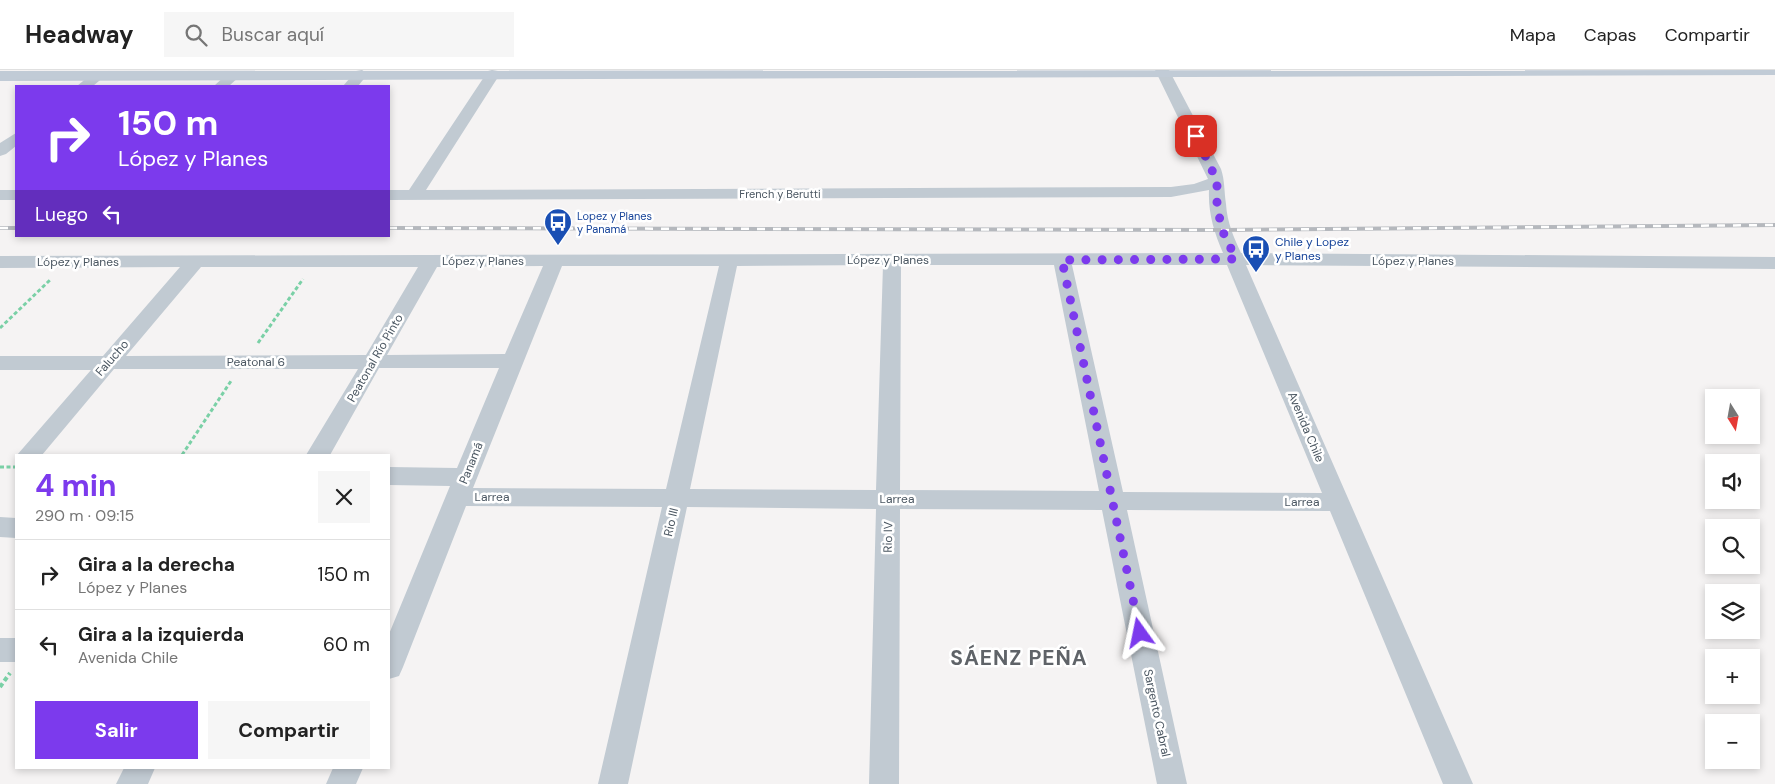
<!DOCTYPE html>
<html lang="es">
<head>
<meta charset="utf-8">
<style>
	:root { --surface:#fff; --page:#f6f6f6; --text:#222; --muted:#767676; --line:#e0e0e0; --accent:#7c3aed }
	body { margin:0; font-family:"DM Sans",sans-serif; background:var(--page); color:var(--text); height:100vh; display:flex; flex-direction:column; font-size:19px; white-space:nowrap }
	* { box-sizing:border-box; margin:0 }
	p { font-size:16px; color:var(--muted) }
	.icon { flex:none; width:28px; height:28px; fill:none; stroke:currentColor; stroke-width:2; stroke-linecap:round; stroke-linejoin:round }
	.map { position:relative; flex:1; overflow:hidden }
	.sheet { position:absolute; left:15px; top:384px; width:375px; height:315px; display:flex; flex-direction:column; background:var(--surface); border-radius:0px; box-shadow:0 2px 8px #0003 }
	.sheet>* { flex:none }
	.guide { position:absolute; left:15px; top:15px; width:375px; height:152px; border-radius:0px; box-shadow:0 2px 8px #0003; background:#7c3aed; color:#fff; overflow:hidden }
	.needle { width:32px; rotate:169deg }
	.buttons { position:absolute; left:1705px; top:319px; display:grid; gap:10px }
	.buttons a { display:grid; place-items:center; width:55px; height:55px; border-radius:0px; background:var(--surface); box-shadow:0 2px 8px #0003; font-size:25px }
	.pin { position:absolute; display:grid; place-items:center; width:42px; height:42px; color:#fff; margin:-21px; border-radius:10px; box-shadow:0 2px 8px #0006 }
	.me { position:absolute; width:55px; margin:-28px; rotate:348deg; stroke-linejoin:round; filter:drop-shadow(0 0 4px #0008) }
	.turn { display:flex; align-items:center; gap:18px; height:105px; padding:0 20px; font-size:22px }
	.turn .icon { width:65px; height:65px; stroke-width:2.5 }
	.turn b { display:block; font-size:35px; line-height:42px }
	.then { display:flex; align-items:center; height:48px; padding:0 20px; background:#0003; gap:10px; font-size:19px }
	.round { display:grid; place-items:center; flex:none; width:52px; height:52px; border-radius:0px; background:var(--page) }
	.overview { display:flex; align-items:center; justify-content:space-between; height:85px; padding:0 20px }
	h1 { font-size:30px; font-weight:700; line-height:38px; color:var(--accent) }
	.button { display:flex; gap:10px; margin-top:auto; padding:10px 20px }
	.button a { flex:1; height:58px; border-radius:0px; background:var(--accent); color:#fff; font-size:20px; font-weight:700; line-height:58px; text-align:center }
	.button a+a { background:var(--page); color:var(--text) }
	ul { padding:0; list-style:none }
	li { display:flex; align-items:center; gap:15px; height:70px; padding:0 20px; border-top:1px solid var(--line) }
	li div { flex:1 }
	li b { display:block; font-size:19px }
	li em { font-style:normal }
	header { display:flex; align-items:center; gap:30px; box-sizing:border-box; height:70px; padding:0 25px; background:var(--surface); border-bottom:1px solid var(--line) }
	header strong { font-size:24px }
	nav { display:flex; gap:28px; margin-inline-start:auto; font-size:18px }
	.search { width:350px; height:45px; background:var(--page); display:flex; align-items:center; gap:12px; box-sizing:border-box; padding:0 18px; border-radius:0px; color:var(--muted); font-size:19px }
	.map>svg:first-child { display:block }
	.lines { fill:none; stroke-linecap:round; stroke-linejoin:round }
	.path-far1 { stroke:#7ad0a6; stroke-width:3; stroke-dasharray:4 2.5; stroke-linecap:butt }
	.path { stroke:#7ad0a6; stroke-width:4; stroke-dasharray:4.5 3; stroke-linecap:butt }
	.street { fill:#c1cad2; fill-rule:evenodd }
	.secondary { fill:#c1cbd6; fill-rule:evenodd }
	.rail-casing { stroke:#b5b8bd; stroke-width:4 }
	.rail { stroke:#fff; stroke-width:2.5; stroke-dasharray:8; stroke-linecap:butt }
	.route { stroke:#7c3aed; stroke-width:9; stroke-dasharray:0 16.2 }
	.labels { text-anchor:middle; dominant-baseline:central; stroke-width:5; stroke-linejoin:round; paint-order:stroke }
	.far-street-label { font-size:11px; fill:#4a5661; stroke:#fff }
	.far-transit-label { font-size:11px; fill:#164399; stroke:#fff; text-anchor:start }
	.transit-label { font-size:12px; fill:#164399; stroke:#fff; text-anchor:start }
	.street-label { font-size:12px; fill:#4a5661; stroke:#fff }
	.near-district-label { font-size:21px; font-weight:bold; letter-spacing:1px; fill:#5f6368; stroke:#fff }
</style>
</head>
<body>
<header>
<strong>Headway</strong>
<div class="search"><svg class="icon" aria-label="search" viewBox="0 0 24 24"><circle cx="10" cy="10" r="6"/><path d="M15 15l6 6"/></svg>Buscar aquí</div>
<nav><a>Mapa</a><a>Capas</a><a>Compartir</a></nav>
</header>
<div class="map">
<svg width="1775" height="714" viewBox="0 0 1775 714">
	<rect width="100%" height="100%" fill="#f5f3f3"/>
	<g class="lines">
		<g class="path-far1">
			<polyline points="0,258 50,210"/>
			<polyline points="258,273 303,209"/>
			<polyline points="182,385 231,311"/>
			<polyline points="0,397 16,397"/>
		</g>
		<polyline class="path" points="0,617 10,603"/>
		<g class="street">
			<polygon points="362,0 368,4 358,16 343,16 356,1"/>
			<path d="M492,0l6,1 2,3 -74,116 745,-3 23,-3 14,-5 -53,-109h14l52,99c4,12 3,23 5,35 1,18 8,34 15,49l534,4v12l-529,-4 227,519h-30l-113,-273 -203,-1 60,274h-30l-55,-274 -202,-1 -1,275h-30l7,-275 -189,-2 -59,277h-30l64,-277 -196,-1 -63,161 -4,9 -10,3v-45l61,-148 -61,-1v-18l68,1 42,-100h-120l-49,87h-24l52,-86h-244l-72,86h-25l74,-85h-91v-14h103l77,-89 -180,1v-12l1223,-3c-9,-21 -15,-40 -14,-63l-38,7 -782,3v-10h20l79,-119zM883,195l-7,225 -186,-1 47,-223zM901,195h153l45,226 -199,-1zM1072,195h155l95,228 -199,-1zM543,196l-38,88 -118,1 50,-88zM562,196h157l-53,223 -193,-1zM201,197h217l-52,88 -240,1z"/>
			<polygon points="99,1 106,5 93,16 77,16 94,2"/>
			<polygon points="234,1 241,5 229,16 214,16 229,2"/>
			<polygon points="16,63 16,76 6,84 0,86 0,73"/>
			<rect x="0" y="120" width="16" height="10"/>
			<polygon points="0,447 16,448 16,468 0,467"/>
			<rect x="0" y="568" width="16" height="24"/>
			<polygon points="124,698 155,698 148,714 116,714"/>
			<polygon points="333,698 363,698 356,714 326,714"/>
		</g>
		<polygon class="secondary" points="1775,0 1775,5 0,11 0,1"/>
		<g class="rail-casing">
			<g id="rail">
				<polyline points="0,158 16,158"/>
				<polyline points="389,158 1222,160 1775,155"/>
			</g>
		</g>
		<use href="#rail" class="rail"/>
	</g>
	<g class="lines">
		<polyline class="route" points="1140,563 1062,190 1236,189 1222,160 1217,135 1217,111 1196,66"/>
	</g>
	<defs>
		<g id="bus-pin" transform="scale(1.4375)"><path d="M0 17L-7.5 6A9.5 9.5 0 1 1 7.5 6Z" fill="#1a4fb4" stroke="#fff"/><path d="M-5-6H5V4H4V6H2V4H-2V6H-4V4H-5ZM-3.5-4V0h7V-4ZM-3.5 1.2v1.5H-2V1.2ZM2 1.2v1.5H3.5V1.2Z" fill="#fff"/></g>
	</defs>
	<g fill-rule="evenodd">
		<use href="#bus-pin" x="558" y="152"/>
		<use href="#bus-pin" x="1256" y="179"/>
	</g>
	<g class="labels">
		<g class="far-street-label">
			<text x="780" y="124">French y Berutti</text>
		</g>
		<g class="far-transit-label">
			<text x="577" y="146">Lopez y Planes<tspan x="577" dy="13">y Panamá</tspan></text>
		</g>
		<g class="transit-label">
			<text x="1275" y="172">Chile y Lopez<tspan x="1275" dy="14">y Planes</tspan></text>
		</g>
		<g class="street-label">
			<text x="888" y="190">López y Planes</text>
			<text x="483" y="191">López y Planes</text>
			<text x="1413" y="191">López y Planes</text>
			<text x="78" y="192">López y Planes</text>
			<text transform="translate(112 288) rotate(-49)">Falucho</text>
			<text transform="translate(375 288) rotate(-60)">Peatonal Río Pinto</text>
			<text x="256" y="292">Peatonal 6</text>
			<text transform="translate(1306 357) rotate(67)">Avenida Chile</text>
			<text transform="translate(471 393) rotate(-68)">Panamá</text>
			<text x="492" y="427">Larrea</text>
			<text x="897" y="429">Larrea</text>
			<text x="1302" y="432">Larrea</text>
			<text transform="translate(671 452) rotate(-77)">Rio III</text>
			<text transform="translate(888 467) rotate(-89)">Rio IV</text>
			<text transform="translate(1157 643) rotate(78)">Sargento Cabral</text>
		</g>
		<g class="near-district-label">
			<text x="1019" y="588">SÁENZ PEÑA</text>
		</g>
	</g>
</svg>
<div class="buttons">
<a><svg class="needle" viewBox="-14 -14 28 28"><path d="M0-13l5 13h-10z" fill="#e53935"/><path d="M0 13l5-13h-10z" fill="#767676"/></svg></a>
<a><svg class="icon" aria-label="sound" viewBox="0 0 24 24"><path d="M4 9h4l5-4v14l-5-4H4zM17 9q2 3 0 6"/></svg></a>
<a><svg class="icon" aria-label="search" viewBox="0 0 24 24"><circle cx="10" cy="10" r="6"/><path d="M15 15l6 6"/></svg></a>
<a><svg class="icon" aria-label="layers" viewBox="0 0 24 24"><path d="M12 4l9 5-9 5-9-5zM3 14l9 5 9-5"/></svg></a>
<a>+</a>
<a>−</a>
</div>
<div class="pin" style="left:1196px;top:66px;background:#d93025"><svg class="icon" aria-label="arrive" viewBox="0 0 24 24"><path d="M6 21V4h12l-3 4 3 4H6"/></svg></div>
<svg class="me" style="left:1140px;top:563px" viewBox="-20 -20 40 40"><path d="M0-17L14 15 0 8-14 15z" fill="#7c3aed" stroke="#fff" stroke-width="4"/></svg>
<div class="guide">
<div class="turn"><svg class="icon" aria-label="right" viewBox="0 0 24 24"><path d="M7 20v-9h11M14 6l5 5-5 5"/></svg><div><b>150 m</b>López y Planes</div></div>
<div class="then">Luego<svg class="icon" aria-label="left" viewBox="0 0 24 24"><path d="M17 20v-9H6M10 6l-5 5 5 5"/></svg></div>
</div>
<section class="sheet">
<div class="overview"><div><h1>4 min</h1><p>290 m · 09:15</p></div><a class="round"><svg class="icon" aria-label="close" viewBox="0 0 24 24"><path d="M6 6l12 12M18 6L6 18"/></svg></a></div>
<ul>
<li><svg class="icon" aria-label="right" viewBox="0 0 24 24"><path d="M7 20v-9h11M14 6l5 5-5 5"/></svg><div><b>Gira a la derecha</b><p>López y Planes</p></div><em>150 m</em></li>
<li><svg class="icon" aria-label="left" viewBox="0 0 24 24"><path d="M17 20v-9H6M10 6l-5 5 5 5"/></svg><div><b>Gira a la izquierda</b><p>Avenida Chile</p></div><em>60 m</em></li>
</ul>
<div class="button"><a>Salir</a><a>Compartir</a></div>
</section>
</div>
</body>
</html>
